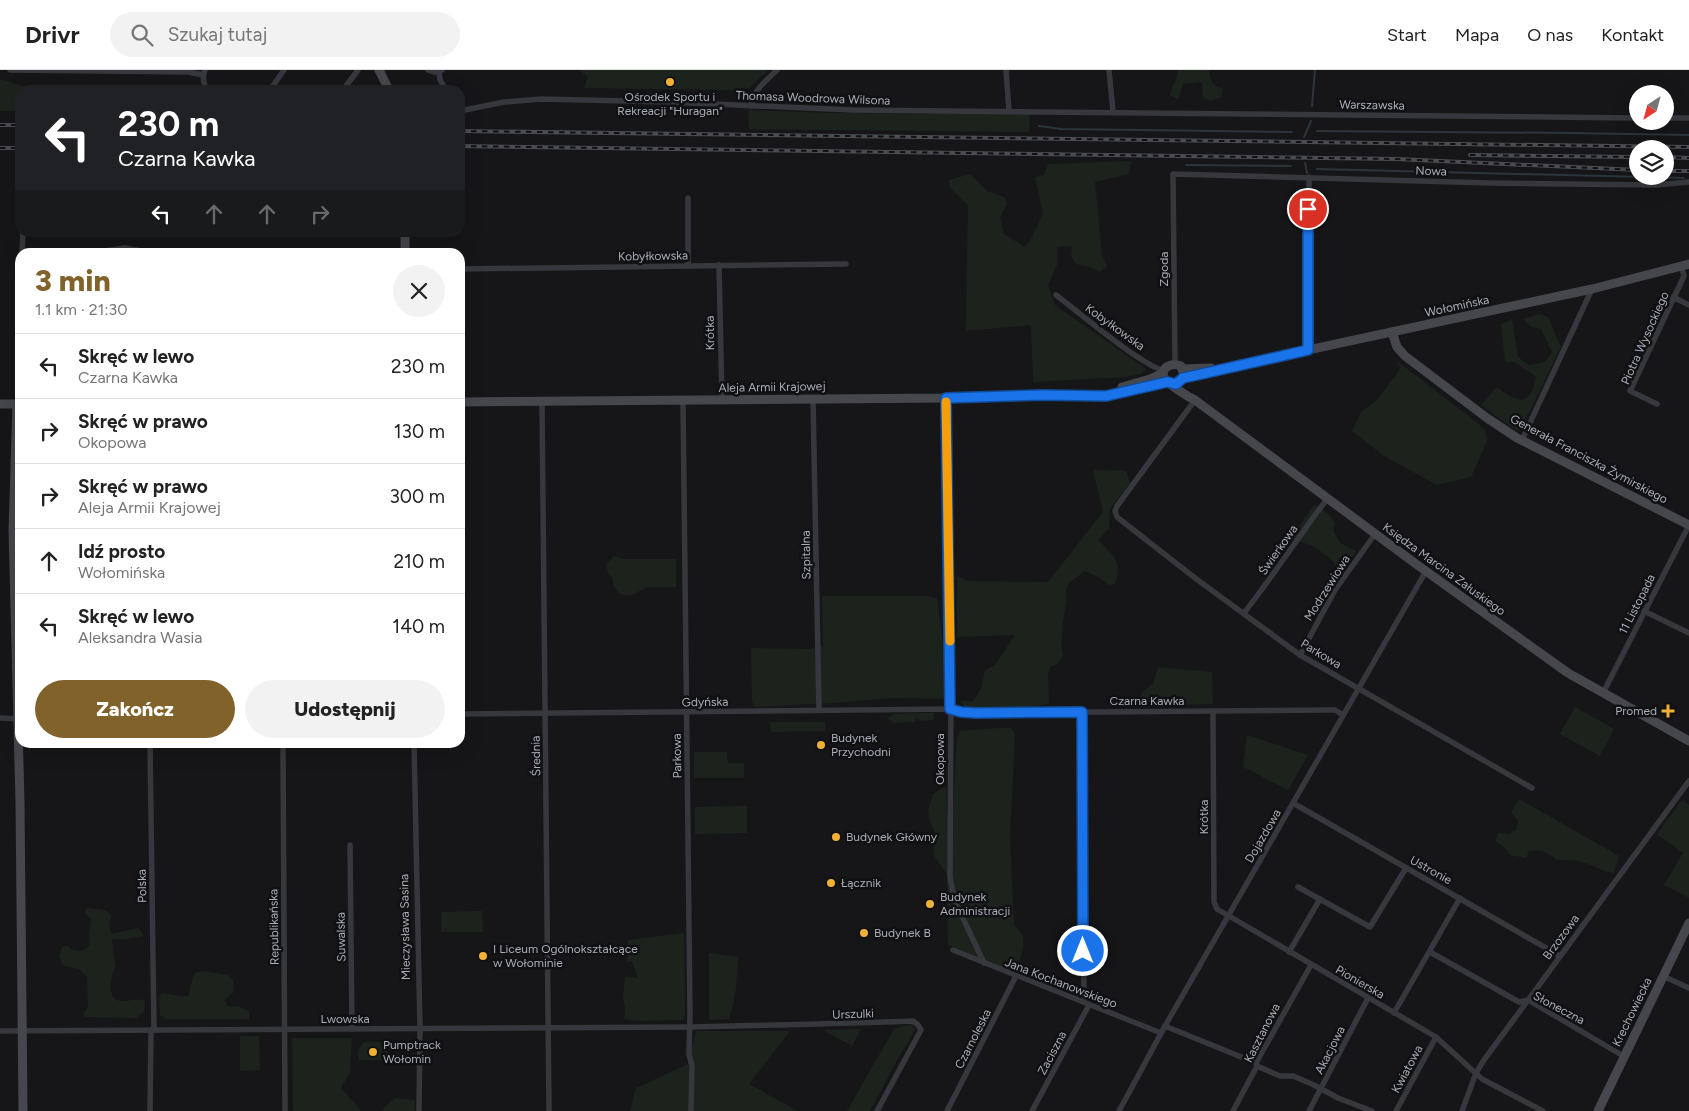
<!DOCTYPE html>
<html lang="pl">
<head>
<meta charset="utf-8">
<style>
	:root { --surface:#fff; --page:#f2f2f2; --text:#222; --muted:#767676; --line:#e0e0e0; --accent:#80622a }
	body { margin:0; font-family:Figtree,sans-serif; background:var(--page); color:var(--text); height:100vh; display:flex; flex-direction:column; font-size:19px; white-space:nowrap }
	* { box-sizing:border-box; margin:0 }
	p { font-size:16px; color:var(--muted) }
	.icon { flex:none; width:28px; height:28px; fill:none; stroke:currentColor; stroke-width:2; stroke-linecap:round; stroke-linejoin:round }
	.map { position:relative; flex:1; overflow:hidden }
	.sheet { position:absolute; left:15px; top:178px; width:450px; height:500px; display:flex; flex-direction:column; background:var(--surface); border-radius:15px; box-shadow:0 5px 20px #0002 }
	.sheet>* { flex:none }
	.top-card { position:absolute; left:15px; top:15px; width:450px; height:152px; border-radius:15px; box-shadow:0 5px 20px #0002; background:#202124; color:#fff; overflow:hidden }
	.needle { width:32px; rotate:216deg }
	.tools { position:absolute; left:1629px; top:15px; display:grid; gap:10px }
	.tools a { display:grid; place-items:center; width:45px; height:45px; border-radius:50%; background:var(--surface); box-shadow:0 5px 20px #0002; font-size:25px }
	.pin { position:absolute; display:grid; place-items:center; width:42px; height:42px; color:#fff; margin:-21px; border:2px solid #fff; border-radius:50%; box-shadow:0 1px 5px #0007 }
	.me { position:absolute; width:55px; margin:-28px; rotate:0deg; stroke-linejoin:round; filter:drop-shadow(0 0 4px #0008) }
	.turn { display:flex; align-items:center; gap:18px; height:105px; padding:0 20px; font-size:22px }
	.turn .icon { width:65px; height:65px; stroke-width:2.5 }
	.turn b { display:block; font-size:35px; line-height:42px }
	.lanes { display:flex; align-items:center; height:48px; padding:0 20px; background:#0003; justify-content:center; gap:25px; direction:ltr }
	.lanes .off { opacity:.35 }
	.round { display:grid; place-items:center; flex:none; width:52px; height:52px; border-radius:26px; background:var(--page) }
	.head { display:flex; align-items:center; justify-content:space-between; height:85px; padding:0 20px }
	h1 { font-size:30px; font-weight:800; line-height:38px; color:var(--accent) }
	.cta { display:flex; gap:10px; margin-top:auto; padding:10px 20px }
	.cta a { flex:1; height:58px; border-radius:30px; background:var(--accent); color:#fff; font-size:20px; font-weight:800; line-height:58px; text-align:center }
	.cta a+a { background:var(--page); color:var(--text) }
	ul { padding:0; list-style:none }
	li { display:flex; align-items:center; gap:15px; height:65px; padding:0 20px; border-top:1px solid var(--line) }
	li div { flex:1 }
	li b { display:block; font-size:19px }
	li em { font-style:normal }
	header { display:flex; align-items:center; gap:30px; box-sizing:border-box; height:70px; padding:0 25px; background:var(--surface); border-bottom:1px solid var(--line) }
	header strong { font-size:24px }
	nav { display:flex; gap:28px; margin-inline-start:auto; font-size:18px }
	.search { width:350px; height:45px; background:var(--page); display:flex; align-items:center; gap:12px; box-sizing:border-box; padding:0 18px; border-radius:28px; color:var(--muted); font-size:19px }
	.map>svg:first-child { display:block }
	.green { fill:#1c231d }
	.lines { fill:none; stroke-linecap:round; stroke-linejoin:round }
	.stream { stroke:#2c353c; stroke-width:2 }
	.street { stroke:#37383d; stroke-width:5.5 }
	.secondary { stroke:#45474d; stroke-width:9 }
	.rail-casing { stroke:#4a4c52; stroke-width:4 }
	.rail { stroke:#111113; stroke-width:2; stroke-dasharray:5.5; stroke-linecap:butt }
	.route-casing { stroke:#114b97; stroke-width:12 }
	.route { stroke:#1a73e8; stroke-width:9 }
	.slow { stroke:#f59e0b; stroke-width:9 }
	.poi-dot { fill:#f2b134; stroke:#111113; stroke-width:2 }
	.labels { text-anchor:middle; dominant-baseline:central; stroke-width:5; stroke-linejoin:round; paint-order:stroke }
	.poi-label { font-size:12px; fill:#a8adb8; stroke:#111113; text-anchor:start }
	.street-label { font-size:12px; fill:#a8adb8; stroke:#111113 }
</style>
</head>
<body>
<header>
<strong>Drivr</strong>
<div class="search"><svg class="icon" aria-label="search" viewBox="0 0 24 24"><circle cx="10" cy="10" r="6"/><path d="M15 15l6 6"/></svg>Szukaj tutaj</div>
<nav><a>Start</a><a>Mapa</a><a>O nas</a><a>Kontakt</a></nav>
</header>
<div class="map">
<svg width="1689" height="1041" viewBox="0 0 1689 1041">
	<rect width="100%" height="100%" fill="#161618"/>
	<g class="green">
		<polygon points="579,0 768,0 749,18 735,20 584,18 588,7"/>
		<path d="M1178,0h31c2,11 3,15 14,19l-2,8 -10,4 -8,-4 -1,-15 -19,2 -5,15 -8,-4c2,-10 8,-15 8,-25z"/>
		<polygon points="0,9 34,20 20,20 20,41 0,41"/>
		<polygon points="748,40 829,43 1030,44 1029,62 749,59"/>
		<path d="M1131,91l-2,13 -34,8 7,74 5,10 -7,6 -11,-5 -13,-3 -5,-8 1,-10 -15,1v18l-9,20 7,20 91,64 -5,5 -16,3 -92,5 -2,-57 -65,6 2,-126 -18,-17 -1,-8 21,-6 17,17 17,6 3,6 -7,15 4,16 21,13c8,-10 12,-22 18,-33l-8,-37 9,-2 4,-11z"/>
		<path d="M1539,244l9,3 13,30 -41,84 -6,-2 -33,-24 14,-16 3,-1c22,16 32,19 38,-12l-22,-14h-9l-4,-38 11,-4 6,37 11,8 16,-3 7,-10 -11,-23 -10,-2 -7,-8z"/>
		<polygon points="1397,291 1475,351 1485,360 1487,371 1471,407 1437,415 1384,386 1352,361 1362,341 1376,331 1396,305 1400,298"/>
		<path d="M1093,400l33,1 4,12 -20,26 -1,19 -11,12c15,15 25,22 17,44l-6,1 -9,-7 -15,-7 -15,11 -4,7v13l-3,20 -2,22 2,11 -5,9 -7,3 -3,7 1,30 -28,4 -56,-1 -6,-6h14l8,-12 4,-19 10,-5 20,-30 -58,2v-61l11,5 80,1 55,-70z"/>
		<polygon points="1315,434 1329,445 1335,453 1333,460 1340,473 1356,481 1340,507 1336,504 1335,493 1317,478 1292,468 1286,475"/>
		<polygon points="613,486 625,489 676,489 676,517 647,517 630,526 620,524 613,515 613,508 608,503 606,494 611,490"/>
		<polygon points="822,526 926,526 937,528 944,582 944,629 894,628 832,633 754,637 752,630 751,578 810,579 823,576"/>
		<polygon points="1158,597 1212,602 1213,634 1138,636 1142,623 1153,614"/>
		<polygon points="1575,637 1614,659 1600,686 1560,664"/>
		<polygon points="922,643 934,643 933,650 920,651 919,649 915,649 915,652 894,653 887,648 894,644"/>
		<polygon points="770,652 825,652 825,661 771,662"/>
		<path d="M998,658h13l4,6 -5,101 4,90c3,3 6,6 8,9 4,10 -1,23 -5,32l-15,1 -54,-22 -1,-71 -13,-18v-26l-4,-8 -2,-12 5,-16 11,-7 2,1 1,27 6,-5 4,-71 3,-8z"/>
		<polygon points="1247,665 1308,685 1288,720 1243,697"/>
		<polygon points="694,682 727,682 728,693 744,693 744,708 694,708"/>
		<path d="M1519,729l100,57 -5,17c-12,-1 -21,-8 -32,-11 -9,-2 -16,-2 -25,-2 -9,-8 -17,-11 -28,-9l-3,7 -16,-3 -4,-6 -11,-8 3,-8 11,1 7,-4 2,-9 -7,-9z"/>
		<polygon points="1682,730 1689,735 1689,828 1664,815 1683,783 1657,764"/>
		<polygon points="747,736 747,763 695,764 695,737"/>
		<path d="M87,838l18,2 7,5 -3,9 2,10 27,-6 6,8 -17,3h-15l1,14 3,13c-6,12 -7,20 -3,32 13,8 19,-2 32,3l-1,10 -7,7 -52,-1 -2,-3 5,-7 -1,-30 -8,-8 -15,-3 -5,-9 3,-10 5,-1c8,7 16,7 23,-1l-1,-10 2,-15 -6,-8z"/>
		<polygon points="482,841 483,862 441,862 441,842"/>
		<polygon points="684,863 685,943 684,949 682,950 636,951 624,949 625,938 623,929 625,906 638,908 632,891 627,892 628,870"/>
		<path d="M709,883l29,4c-1,22 -2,41 -9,62l-20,1z"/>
		<path d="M203,901l25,4 5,5v13l-9,7 4,6 12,1 9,4v8h-82l-7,-4 -1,-17 2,-4c10,-1 18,4 27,2l6,-23z"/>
		<polygon points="912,954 915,960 896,992 870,1041 847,1041 894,959"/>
		<polygon points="861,959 852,976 823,960"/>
		<polygon points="696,961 790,961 749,1014 798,1041 630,1041 636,1018 688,994"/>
		<polygon points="240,966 259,966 260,1000 240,1001"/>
		<polygon points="292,968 352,968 350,1002 341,1018 361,1041 293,1041"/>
		<path d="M365,972h20l3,12v6h-29c-2,-8 0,-14 6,-18z"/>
		<polygon points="395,1028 415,1030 415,1041 383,1041 384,1038"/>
	</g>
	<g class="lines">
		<g class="stream">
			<polyline points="1312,36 1315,0"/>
			<polyline points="1039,56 1061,59 1292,62"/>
			<polyline points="1317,61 1572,63 1689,65"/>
			<polyline points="1304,67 1311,51"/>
			<polyline points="1305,93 1307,103"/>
			<polyline points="1186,95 1291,96"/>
			<polyline points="1317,99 1684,108"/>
		</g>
		<g class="street">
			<polyline points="10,0 189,2 203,5"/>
			<path d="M205,0c-3,7 -2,13 2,20"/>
			<polyline points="428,0 435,2 442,0"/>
			<polyline points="1006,0 1009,41"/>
			<polyline points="1109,0 1113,42"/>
			<polyline points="439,2 440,10 446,20"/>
			<polyline points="270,20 284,0"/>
			<polyline points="343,20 358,0"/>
			<path d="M751,36c2,-16 15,-25 26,-36"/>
			<polyline points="460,41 504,32 541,29 668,32 853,40 1638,48"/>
			<polyline points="1665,48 1689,48"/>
			<polyline points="22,182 23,162"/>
			<polyline points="98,182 125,178 147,182"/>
			<polyline points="719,195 722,330"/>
			<polyline points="688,196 688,128"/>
			<polyline points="460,199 846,194"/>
			<path d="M1056,225c19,14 89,74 108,75"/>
			<polyline points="1673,227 1689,235"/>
			<polyline points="1308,280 1309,107"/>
			<polyline points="1175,294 1173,104 1490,113 1655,115 1689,112"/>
			<polyline points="813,328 819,640"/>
			<polyline points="946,328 951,628 950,807 954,829 984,893"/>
			<polyline points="683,330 690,944 689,984 692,996 691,1041"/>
			<polyline points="1195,330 1117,436 1115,441 1117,447 1195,508 1300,585 1532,718"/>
			<polyline points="542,332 549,1041"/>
			<polyline points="1657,334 1630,321 1684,206 1681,196"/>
			<polyline points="1522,370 1592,219"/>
			<polyline points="1644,541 1689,563"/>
			<path d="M1244,543c29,-37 55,-77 83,-114"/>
			<polyline points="1300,585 1335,520 1375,464"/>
			<polyline points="1603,623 1689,455"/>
			<polyline points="1213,641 1214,832 1217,839 1436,967 1482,1009 1543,1041"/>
			<polyline points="1082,642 1084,932"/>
			<polyline points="460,644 950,639 961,642 975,643 1330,640 1335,640 1343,645"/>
			<polyline points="0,648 20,649"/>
			<polyline points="150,672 154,960"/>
			<polyline points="283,672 285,1041"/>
			<polyline points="414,672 420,958 419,1041"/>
			<polyline points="1293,733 1560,886"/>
			<polyline points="350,775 352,959"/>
			<polyline points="1298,817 1370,857 1406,798"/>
			<polyline points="953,880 1161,963"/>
			<polyline points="1289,882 1320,829"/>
			<polyline points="1430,882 1519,932 1528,930 1625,987"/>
			<polyline points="1663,906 1689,918"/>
			<polyline points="1394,943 1460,828"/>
			<polyline points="1165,956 1256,993"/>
			<path d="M0,961l690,-4c75,-2 149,-3 223,-6l5,4 3,5 -44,81"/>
			<polyline points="1257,996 1280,1006 1293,1006 1314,1015 1338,1028 1372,1041"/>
			<polyline points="150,1041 151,960"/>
			<polyline points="947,1041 1016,906"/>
			<polyline points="1032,1041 1089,935"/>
			<polyline points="1119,1041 1165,956 1426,501"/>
			<polyline points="1233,1041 1257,996 1256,993 1311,895"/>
			<polyline points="1309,1041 1368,928"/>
			<polyline points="1396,1041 1436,967"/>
			<polyline points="1462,1041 1476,1003 1484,990 1689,711"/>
		</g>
		<g class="secondary">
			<polyline points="379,0 389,20"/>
			<polyline points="405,162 405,182"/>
			<polyline points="1392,262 1397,277 1405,286 1487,348 1517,368 1689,455"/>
			<polyline points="1183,299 1211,298"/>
			<polyline points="1183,308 1229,297 1592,219 1689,194"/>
			<path d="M1173,315l6,-2 5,-8 -3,-9c-9,-4 -23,2 -16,13 1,4 25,19 30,21l221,164 152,109 121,68"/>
			<polyline points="1122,317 1150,309 1163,303"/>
			<polyline points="460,332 946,328 1043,325 1105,326 1167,312"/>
			<polyline points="0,334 20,334"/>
			<polyline points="17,334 13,460 20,732 23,1041"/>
			<polyline points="1598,1041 1689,853"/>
		</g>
		<g class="rail-casing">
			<g id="rail">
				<polyline points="0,55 20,55"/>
				<polyline points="460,61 1689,77"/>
				<polyline points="460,76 1397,89 1638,100"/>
				<polyline points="0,78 20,78"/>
				<polyline points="1470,85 1638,87"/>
				<polyline points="1665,87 1689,88"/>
				<polyline points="1665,101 1689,101"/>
			</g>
		</g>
		<use href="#rail" class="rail"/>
	</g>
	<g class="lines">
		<g class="route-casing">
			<polyline id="route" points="1083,881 1082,642 976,643 961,642 950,639 946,328 1043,325 1106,326 1167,312 1176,314 1183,308 1197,305 1308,280 1308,139"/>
		</g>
		<use href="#route" class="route"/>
		<polyline class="slow" points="946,332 950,571"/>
	</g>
	<g class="poi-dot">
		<circle cx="670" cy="12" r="5"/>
		<path d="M1665.5 633.5h5v5h5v5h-5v5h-5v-5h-5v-5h5z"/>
		<circle cx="821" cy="675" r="5"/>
		<circle cx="836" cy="767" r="5"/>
		<circle cx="831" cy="813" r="5"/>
		<circle cx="930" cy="834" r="5"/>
		<circle cx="864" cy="863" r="5"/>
		<circle cx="483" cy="886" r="5"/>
		<circle cx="373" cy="982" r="5"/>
	</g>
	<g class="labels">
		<g class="poi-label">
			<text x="670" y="27" text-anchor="middle">Ośrodek Sportu i<tspan x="670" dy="14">Rekreacji "Huragan"</tspan></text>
			<text x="1657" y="641" text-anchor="end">Promed</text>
			<text x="831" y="668">Budynek<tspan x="831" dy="14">Przychodni</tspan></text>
			<text x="846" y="767">Budynek Główny</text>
			<text x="841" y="813">Łącznik</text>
			<text x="940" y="827">Budynek<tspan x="940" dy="14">Administracji</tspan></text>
			<text x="874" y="863">Budynek B</text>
			<text x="493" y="879">I Liceum Ogólnokształcące<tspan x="493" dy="14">w Wołominie</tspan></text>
			<text x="383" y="975">Pumptrack<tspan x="383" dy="14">Wołomin</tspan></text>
		</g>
		<g class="street-label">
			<text transform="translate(813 28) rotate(2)">Thomasa Woodrowa Wilsona</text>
			<text transform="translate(1372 35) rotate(1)">Warszawska</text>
			<text transform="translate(1431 101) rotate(2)">Nowa</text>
			<text transform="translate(653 186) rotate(-1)">Kobyłkowska</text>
			<text transform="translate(1164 199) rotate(-90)">Zgoda</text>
			<text transform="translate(1457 236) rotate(-12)">Wołomińska</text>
			<text transform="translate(1115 257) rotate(36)">Kobyłkowska</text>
			<text transform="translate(710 263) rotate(-91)">Krótka</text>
			<text transform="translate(1645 268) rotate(-66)">Piotra Wysockiego</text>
			<text transform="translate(772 317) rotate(-1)">Aleja Armii Krajowej</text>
			<text transform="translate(1589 389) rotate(28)">Generała Franciszka Żymirskiego</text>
			<text transform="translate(1278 480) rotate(-55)">Świerkowa</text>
			<text transform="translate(806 485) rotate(-91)">Szpitalna</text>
			<text transform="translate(1444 499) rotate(36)">Księdza Marcina Załuskiego</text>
			<text transform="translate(1327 518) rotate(-58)">Modrzewiowa</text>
			<text transform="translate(1637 534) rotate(-63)">11 Listopada</text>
			<text transform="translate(1321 584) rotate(31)">Parkowa</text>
			<text x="1147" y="631">Czarna Kawka</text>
			<text transform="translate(705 632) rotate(-1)">Gdyńska</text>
			<text transform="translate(536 686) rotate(-91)">Średnia</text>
			<text transform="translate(677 686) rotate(-91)">Parkowa</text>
			<text transform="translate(940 689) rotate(-90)">Okopowa</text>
			<text transform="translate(1204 747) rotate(-90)">Krótka</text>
			<text transform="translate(1263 766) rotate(-60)">Dojazdowa</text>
			<text transform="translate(1431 800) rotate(29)">Ustronie</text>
			<text transform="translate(142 816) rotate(-91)">Polska</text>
			<text transform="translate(274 857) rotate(-91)">Republikańska</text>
			<text transform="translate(405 857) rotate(-91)">Mieczysława Sasina</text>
			<text transform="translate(341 867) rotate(-91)">Suwalska</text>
			<text transform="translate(1561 867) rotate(-54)">Brzozowa</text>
			<text transform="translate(1360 912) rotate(30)">Pionierska</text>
			<text transform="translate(1061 913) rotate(21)">Jana Kochanowskiego</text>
			<text transform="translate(1559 938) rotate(28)">Słoneczna</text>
			<text transform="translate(1632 942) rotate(-64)">Krechowiecka</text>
			<text transform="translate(853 944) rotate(-2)">Urszulki</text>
			<text x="345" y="949">Lwowska</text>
			<text transform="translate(1262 963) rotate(-63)">Kasztanowa</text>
			<text transform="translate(973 969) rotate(-63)">Czarnoleska</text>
			<text transform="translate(1330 980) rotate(-63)">Akacjowa</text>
			<text transform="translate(1052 983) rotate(-62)">Zaciszna</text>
			<text transform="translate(1407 999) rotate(-62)">Kwiatowa</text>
		</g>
	</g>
</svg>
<div class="tools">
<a><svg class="needle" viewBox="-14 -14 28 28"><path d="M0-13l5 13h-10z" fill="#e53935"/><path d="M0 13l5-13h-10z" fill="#767676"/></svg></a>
<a><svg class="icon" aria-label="layers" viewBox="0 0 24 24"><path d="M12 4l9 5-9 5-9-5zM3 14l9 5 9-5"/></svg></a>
</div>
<div class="pin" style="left:1308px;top:139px;background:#d93025"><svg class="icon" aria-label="arrive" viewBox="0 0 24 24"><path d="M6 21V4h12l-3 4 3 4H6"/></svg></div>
<svg class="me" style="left:1083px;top:881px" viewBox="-20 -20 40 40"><circle r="17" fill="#1a73e8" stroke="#fff" stroke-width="3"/><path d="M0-11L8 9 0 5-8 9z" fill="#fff"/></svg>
<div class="top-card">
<div class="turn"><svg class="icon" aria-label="left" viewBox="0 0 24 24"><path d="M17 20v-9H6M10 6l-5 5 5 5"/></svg><div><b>230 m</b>Czarna Kawka</div></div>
<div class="lanes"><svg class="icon" aria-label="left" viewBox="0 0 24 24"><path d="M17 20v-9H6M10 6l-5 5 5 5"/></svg><svg class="icon off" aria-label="ahead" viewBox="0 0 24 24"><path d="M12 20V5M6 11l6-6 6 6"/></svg><svg class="icon off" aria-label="ahead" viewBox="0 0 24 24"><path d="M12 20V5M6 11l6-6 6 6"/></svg><svg class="icon off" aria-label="right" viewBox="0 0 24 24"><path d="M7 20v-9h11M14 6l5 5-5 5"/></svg></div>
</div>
<section class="sheet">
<div class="head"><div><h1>3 min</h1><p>1.1 km · 21:30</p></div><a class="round"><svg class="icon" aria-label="close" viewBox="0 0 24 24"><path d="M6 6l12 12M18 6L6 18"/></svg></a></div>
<ul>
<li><svg class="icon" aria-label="left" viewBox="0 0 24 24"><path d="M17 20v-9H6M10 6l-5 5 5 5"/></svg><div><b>Skręć w lewo</b><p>Czarna Kawka</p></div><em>230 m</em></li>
<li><svg class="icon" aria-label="right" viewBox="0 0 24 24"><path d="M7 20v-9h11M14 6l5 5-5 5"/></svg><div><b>Skręć w prawo</b><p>Okopowa</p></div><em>130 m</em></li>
<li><svg class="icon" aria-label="right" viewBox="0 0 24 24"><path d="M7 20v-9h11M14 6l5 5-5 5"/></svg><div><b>Skręć w prawo</b><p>Aleja Armii Krajowej</p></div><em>300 m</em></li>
<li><svg class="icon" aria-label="ahead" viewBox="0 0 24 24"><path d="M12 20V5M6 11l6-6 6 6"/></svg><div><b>Idź prosto</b><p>Wołomińska</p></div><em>210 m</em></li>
<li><svg class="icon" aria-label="left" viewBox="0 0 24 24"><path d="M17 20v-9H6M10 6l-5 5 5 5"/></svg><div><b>Skręć w lewo</b><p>Aleksandra Wasia</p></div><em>140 m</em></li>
</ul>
<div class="cta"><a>Zakończ</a><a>Udostępnij</a></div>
</section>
</div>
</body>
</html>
